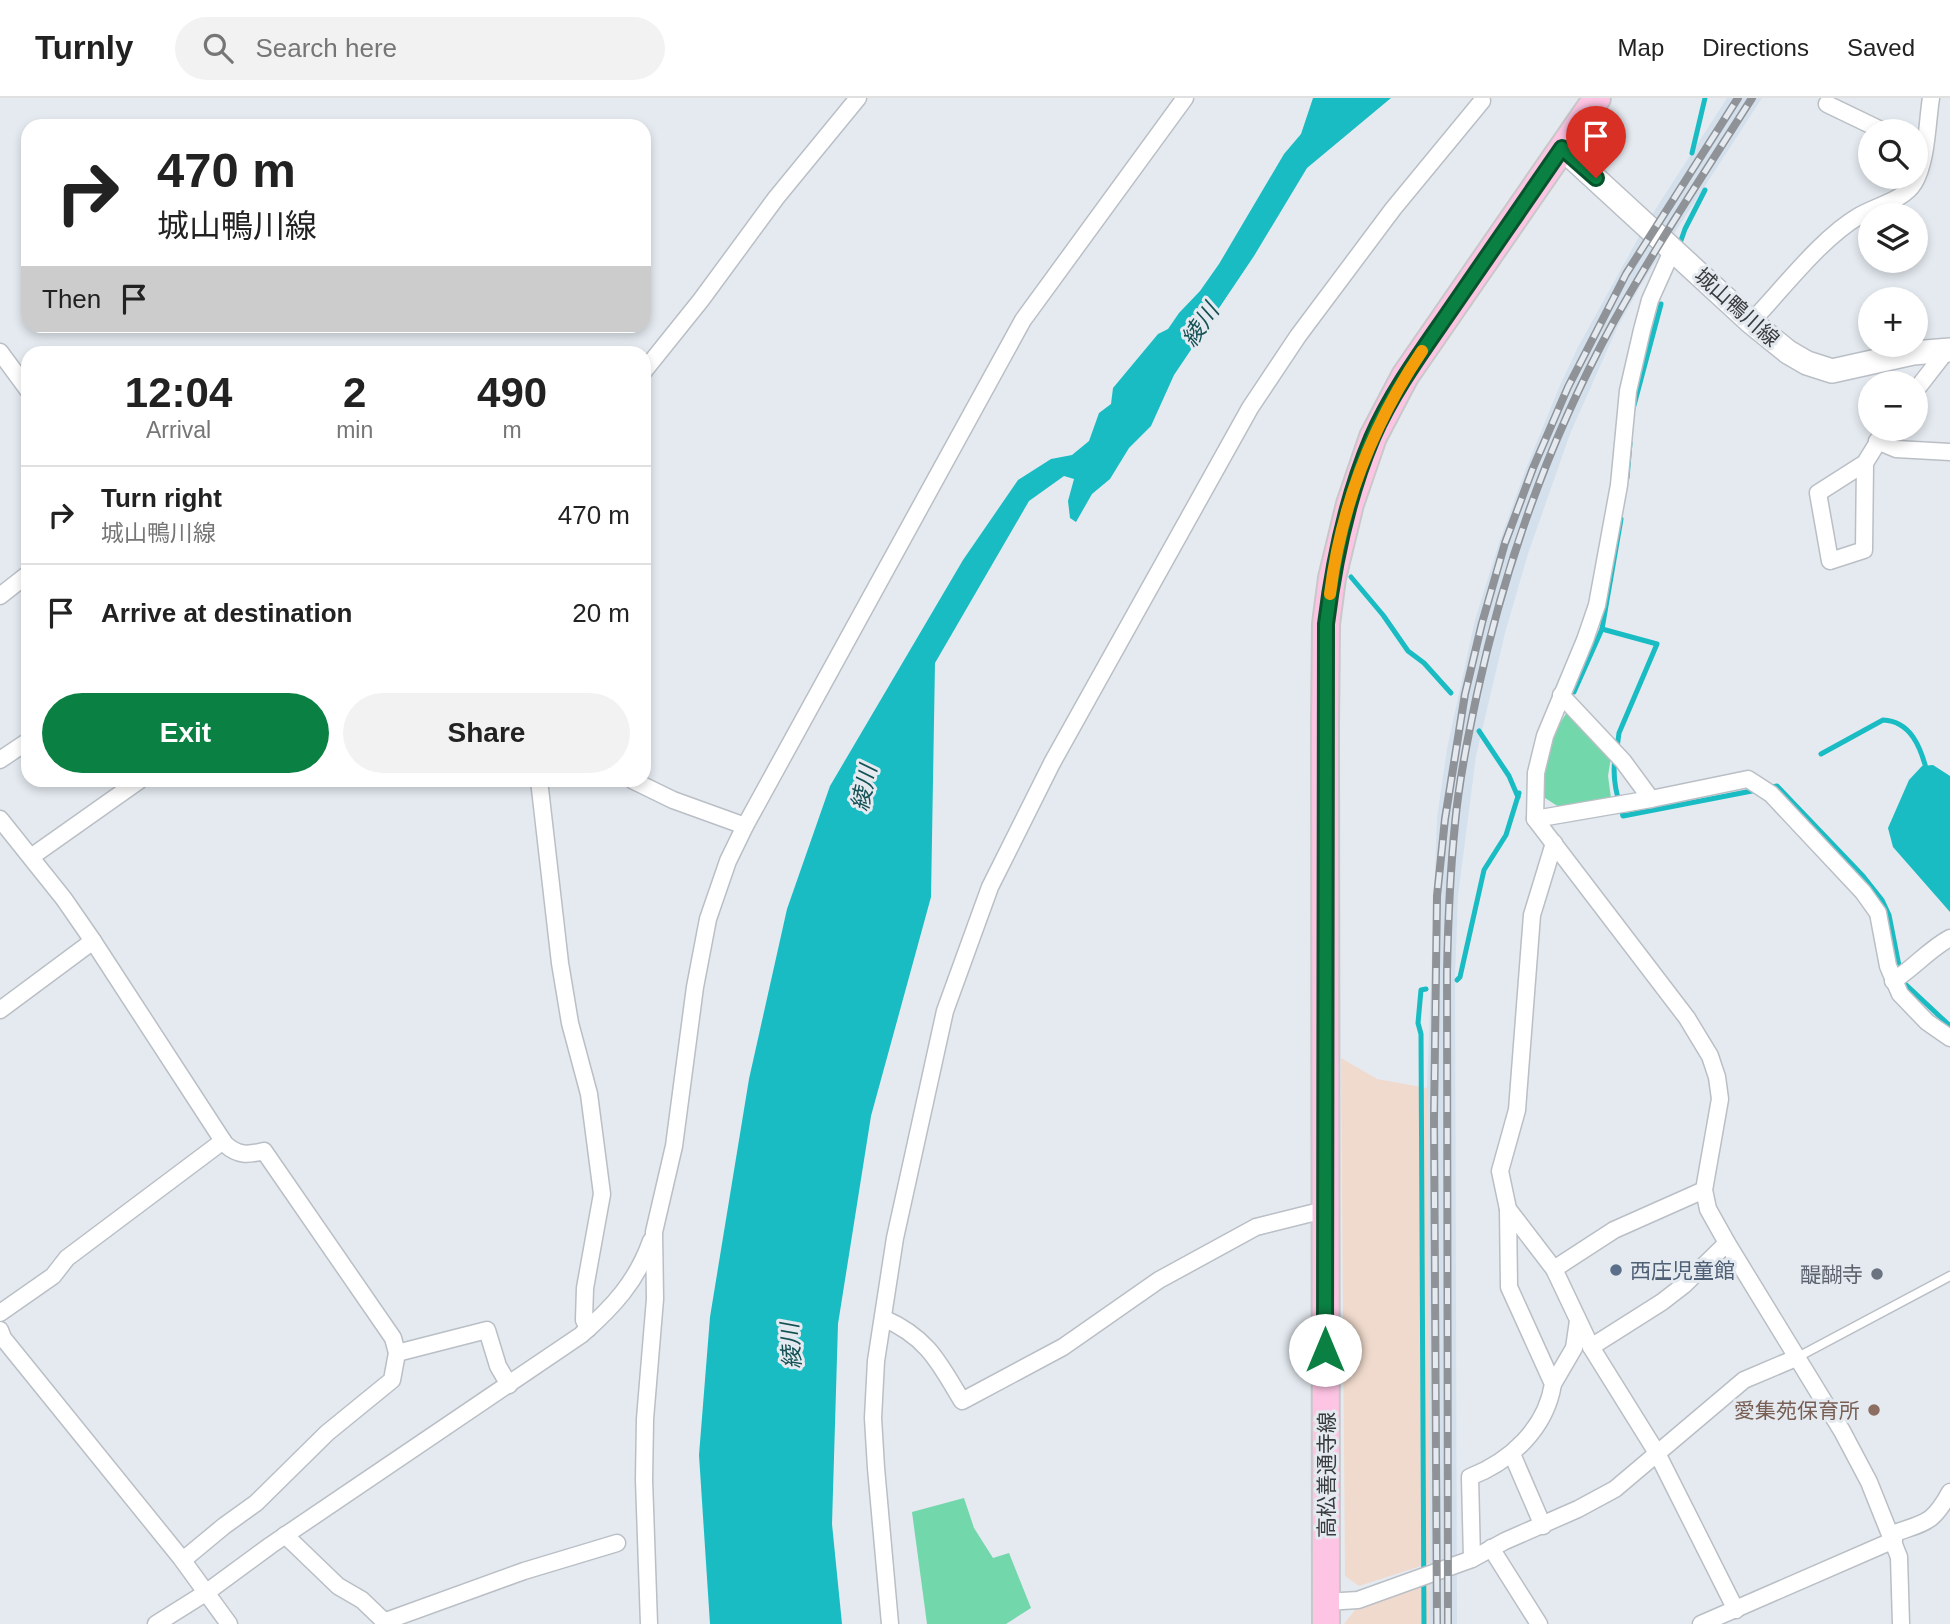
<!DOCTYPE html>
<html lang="en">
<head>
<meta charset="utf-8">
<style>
	:root { --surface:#fff; --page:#f2f2f2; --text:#222; --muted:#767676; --line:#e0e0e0; --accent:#0b8043 }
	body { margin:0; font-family:Helvetica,"Noto Sans JP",sans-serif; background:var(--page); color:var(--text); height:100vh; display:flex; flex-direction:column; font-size:26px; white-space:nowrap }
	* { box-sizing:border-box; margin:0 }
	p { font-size:23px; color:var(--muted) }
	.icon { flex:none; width:38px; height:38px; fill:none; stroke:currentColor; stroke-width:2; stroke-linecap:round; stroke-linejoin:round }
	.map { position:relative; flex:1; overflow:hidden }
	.drawer { position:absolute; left:21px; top:248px; width:630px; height:441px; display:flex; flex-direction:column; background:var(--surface); border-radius:21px; box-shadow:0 4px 10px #0003 }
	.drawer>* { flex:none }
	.guide { position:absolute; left:21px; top:21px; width:630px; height:214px; border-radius:21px; box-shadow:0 4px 10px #0003; background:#fff; color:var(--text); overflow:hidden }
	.controls { position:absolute; left:1858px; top:21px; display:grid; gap:14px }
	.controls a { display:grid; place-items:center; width:70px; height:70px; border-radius:50%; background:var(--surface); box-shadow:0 4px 10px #0003; font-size:35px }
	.pin { position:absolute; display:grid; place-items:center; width:60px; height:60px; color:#fff; margin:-72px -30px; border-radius:50% 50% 50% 0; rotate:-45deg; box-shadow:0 0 7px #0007 }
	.pin .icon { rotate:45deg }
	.me { position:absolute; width:77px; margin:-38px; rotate:0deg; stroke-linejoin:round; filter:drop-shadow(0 0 5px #0008) }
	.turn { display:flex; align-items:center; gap:24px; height:147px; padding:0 21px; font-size:32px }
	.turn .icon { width:91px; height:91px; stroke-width:2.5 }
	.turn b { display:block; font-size:49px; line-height:60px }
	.then { display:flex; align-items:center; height:66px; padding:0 21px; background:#0003; gap:14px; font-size:26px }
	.eta { display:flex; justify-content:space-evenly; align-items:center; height:119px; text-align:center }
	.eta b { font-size:42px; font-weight:700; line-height:49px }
	.primary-button { display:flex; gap:14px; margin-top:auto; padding:14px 21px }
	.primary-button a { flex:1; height:80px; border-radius:42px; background:var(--accent); color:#fff; font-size:28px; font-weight:700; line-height:80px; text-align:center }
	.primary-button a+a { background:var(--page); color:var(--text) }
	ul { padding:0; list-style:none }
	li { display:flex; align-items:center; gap:21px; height:98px; padding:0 21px; border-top:2px solid var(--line) }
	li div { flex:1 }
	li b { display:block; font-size:26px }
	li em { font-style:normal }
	header { display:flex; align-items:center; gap:42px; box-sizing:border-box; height:98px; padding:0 35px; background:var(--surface); border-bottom:2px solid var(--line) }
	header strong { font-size:33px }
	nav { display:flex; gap:38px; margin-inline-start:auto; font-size:24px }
	.search { width:490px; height:63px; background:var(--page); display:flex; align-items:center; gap:18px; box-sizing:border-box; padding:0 24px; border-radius:38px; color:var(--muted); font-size:26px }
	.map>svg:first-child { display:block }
	.built { fill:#d5e0ed }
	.industrial { fill:#f0dacd }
	.green { fill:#72d7aa }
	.water { fill:#19bcc2 }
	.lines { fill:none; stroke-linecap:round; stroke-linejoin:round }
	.stream { stroke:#19bcc2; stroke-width:5 }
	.lane-casing { stroke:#babfc6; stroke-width:11 }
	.street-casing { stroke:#babfc6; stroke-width:19 }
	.secondary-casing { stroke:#babfc6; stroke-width:26 }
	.primary-casing { stroke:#c8c8c9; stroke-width:30 }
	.lane { stroke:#fff; stroke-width:8 }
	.street { stroke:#fff; stroke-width:16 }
	.secondary { stroke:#fff; stroke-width:23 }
	.primary { stroke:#fec4e3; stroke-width:26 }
	.rail-casing { stroke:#8f9397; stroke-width:8 }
	.rail { stroke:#e4eaf0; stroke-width:5; stroke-dasharray:16; stroke-linecap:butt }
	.route-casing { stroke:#07532c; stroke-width:18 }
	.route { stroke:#0b8043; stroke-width:12 }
	.slow { stroke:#f59e0b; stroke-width:12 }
	.service-dot { fill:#5c6f8a; stroke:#e4eaf0; stroke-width:2.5 }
	.worship-dot { fill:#6b7280; stroke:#e4eaf0; stroke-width:2.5 }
	.education-dot { fill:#8d6e63; stroke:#e4eaf0; stroke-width:2.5 }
	.labels { text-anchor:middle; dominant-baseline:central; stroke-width:6; stroke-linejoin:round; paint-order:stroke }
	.street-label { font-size:21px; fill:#393c3e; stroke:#e4eaf0 }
	.service-label { font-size:21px; fill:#4e5e75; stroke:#e4eaf0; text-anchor:start }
	.worship-label { font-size:21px; fill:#5b616d; stroke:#e4eaf0; text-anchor:end }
	.education-label { font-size:21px; fill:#785e54; stroke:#e4eaf0; text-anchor:end }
	.water-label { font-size:23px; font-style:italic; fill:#145154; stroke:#e4eaf0 }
</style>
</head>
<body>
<header>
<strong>Turnly</strong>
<div class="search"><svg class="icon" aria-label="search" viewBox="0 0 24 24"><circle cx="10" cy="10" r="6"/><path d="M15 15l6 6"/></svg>Search here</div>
<nav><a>Map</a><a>Directions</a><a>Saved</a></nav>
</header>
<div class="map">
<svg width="1950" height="1526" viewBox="0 0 1950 1526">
	<rect width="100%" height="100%" fill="#e4eaf0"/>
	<polygon class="built" points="1727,0 1762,0 1642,185 1617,230 1570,336 1528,456 1505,535 1476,658 1458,798 1455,877 1457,1526 1430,1526 1427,990 1437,720 1447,651 1475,522 1499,445 1527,368 1561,285 1578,249 1646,126"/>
	<g class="industrial">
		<polygon points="1341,960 1377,981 1427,990 1430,1465 1359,1488 1345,1478"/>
		<polygon points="1430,1485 1430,1526 1344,1526 1358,1508"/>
	</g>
	<g class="green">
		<path d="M1567,614l44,45 -3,19 3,22 -52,9 -14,-9c-2,-44 -1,-49 22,-86z"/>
		<polygon points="964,1400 974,1430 993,1460 1009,1455 1031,1510 1006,1526 927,1526 912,1414"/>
	</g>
	<g class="water">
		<polygon points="1313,0 1391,0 1307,70 1254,158 1174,277 1151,328 1129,350 1110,381 1092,396 1076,424 1070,420 1068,403 1074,381 1064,378 1029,403 935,565 931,799 871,1018 838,1226 832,1426 842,1526 710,1526 699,1357 710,1219 749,981 787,811 830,688 963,462 1018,382 1051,361 1072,357 1089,343 1099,315 1111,306 1113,290 1158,236 1168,231 1179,215 1200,193 1219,166 1284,56 1301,36"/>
		<polygon points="1933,667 1950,678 1950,814 1893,749 1888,730 1909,682 1922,668"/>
	</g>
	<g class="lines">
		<g class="stream">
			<polyline points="1692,55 1705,0"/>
			<polyline points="1679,148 1685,131 1705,92"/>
			<polyline points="1633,311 1661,206"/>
			<polyline points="1627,380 1630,345"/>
			<polyline points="1351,479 1383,517 1408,553 1424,565 1451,595"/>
			<polyline points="1602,531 1657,546 1619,635 1617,650"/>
			<polyline points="1574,594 1602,531 1621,421"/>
			<polyline points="1479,633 1509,678 1518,699"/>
			<path d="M1821,656l62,-34c28,1 38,28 44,52"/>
			<path d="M1615,660c-3,21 2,38 8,58l134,-26"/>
			<polyline points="1767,690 1777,688 1863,778 1882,802 1889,817 1902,883 1950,928"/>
			<polyline points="1457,882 1460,879 1484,772 1506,737 1519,695"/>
			<polyline points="1424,1526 1421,936 1418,925 1421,892 1426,891"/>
		</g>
		<g class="lane-casing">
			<polyline id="lane" points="1796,1260 1950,1178"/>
		</g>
		<g class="street-casing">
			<g id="street">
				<polyline points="1827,6 1883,33"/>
				<polyline points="1672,153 1650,202 1642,232 1628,293 1619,387 1597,507 1585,542 1545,638 1536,675 1535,721 1687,920 1710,958 1717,979 1720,1001 1704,1092 1708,1111 1727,1145 1842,1333 1869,1384 1899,1459 1901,1526"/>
				<path d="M1751,224c32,-33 69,-83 108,-106 17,-10 45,-16 55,-33 13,-21 13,-60 17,-85"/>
				<polyline points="0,254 28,292"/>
				<polyline points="644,273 701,202 776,100 858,0"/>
				<polyline points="1916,292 1947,252"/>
				<polyline points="1877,343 1896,351 1950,354"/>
				<polyline points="1865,365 1818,395 1830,463 1864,452 1865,365 1886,331"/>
				<polyline points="0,498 28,476"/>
				<polyline points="1561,597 1623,663 1651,701 1748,681 1771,696 1863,794 1878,815 1888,868 1900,896 1927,924 1950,940"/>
				<polyline points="0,662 28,643"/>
				<polyline points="539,682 560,865 570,925 589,996 602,1096 585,1190 584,1222 588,1231"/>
				<polyline points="632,682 673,702 745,728"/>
				<path d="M0,721l64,80 29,42 132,203c13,12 23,11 39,7l129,187 4,15 -5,27 -65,53 -71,70 -32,23 -41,34"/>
				<polyline points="1535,721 1651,701"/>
				<polyline points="1554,745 1532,817 1517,1012 1500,1073 1508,1111 1554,1171 1591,1249 1657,1355 1736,1512"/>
				<polyline points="31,759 140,682"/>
				<path d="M1893,883c21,-13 36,-32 57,-43"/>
				<polyline points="0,912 93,843"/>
				<polyline points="1554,1171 1614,1132 1704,1092"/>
				<polyline points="0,1215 53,1178 67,1160 223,1043"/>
				<path d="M883,1220c44,19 56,44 79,83l101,-54 96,-67 97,-53 68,-17"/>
				<polyline points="0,1232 3,1240 181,1460 229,1526"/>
				<polyline points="1591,1249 1662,1204 1684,1187 1727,1145"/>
				<polyline points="397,1255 487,1232 498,1268 509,1287"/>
				<polyline points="1553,1286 1574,1250 1578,1223"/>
				<polyline points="1512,1356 1543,1428"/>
				<path d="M1892,1436c33,-12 40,-9 58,-42"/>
				<polyline points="285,1437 338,1488 362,1502 387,1526"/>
				<polyline points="1491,1450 1539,1526"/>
				<path d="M1472,1461l-2,-82c41,-16 76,-49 83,-93l-44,-97 -1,-78"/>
				<polyline points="1326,1504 1358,1502 1472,1461 1505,1443 1578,1411 1615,1391 1744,1282 1796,1260"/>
				<polyline points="386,1523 524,1473 617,1445"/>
				<path d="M156,1526l51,-32 64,-47 310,-210c32,-28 56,-54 70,-94"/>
				<polyline points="649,1526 644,1382 645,1321 655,1201 654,1134 674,1048 695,889 708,821 728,763 745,728 1023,222 1185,0"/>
				<polyline points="890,1526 876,1370 873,1320 876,1263 895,1140 945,913 990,789 1052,665 1250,310 1298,238 1393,111 1482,3"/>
				<polyline points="1701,1526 1894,1442"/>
			</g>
		</g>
		<g class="secondary-casing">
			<polyline id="secondary" points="1562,50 1751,224 1788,254 1807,265 1832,273 1913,255 1950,252"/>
		</g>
		<g class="primary-casing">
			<polyline id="primary" points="1326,1526 1325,627 1326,526 1332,480 1350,406 1373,339 1405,278 1597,0"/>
		</g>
		<use href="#lane" class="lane"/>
		<use href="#street" class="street"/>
		<use href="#secondary" class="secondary"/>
		<use href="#primary" class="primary"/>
		<g class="rail-casing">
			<g id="rail">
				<polyline points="1437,1526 1434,1020 1437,798 1445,721 1465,596 1482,525 1505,445 1533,370 1568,289 1626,176 1738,0"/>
				<path d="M1448,1526l-1,-652c1,-50 3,-99 8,-148 4,-44 13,-87 22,-130 28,-130 72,-254 136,-371 43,-77 92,-151 139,-225"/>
			</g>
		</g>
		<use href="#rail" class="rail"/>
	</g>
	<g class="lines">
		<g class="route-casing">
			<path id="route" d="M1325,1252l1,-726c8,-64 21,-127 46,-186 19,-44 48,-84 75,-123 38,-56 77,-111 115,-167l34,30"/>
		</g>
		<use href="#route" class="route"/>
		<path class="slow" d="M1330,496c11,-88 43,-170 92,-243"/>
	</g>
	<circle class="service-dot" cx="1616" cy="1172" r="7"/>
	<circle class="worship-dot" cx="1877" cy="1176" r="7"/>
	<circle class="education-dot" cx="1874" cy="1312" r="7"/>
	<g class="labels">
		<g class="street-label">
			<text transform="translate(1737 209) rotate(42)">城山鴨川線</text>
			<text transform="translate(1326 1377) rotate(-90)">高松善通寺線</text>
		</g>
		<g class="service-label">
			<text x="1630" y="1172">西庄児童館</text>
		</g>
		<g class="worship-label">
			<text x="1863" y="1176">醍醐寺</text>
		</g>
		<g class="education-label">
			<text x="1860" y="1312">愛集苑保育所</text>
		</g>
		<g class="water-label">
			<text transform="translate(1200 227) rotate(-56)">綾川</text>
			<text transform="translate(864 690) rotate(-78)">綾川</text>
			<text transform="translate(791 1248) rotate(-94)">綾川</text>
		</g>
	</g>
</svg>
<div class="controls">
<a><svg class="icon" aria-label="search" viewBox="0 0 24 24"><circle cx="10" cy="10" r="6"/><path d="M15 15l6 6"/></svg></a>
<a><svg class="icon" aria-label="layers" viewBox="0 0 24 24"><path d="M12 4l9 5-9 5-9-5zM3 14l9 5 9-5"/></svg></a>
<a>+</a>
<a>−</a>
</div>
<div class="pin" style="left:1596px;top:80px;background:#d93025"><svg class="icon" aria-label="arrive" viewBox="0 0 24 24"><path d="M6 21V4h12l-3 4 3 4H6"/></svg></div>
<svg class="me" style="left:1325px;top:1252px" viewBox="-20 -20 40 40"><circle r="19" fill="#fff"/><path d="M0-13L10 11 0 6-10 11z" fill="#0b8043"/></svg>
<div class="guide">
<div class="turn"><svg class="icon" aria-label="right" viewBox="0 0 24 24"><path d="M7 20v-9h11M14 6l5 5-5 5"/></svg><div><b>470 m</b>城山鴨川線</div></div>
<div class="then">Then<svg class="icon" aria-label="arrive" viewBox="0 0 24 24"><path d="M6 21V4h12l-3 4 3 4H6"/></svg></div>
</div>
<section class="drawer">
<div class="eta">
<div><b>12:04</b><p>Arrival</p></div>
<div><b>2</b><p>min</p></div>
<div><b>490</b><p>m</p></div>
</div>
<ul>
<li><svg class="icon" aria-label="right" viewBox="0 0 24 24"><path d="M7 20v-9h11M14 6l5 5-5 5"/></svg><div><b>Turn right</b><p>城山鴨川線</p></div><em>470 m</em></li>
<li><svg class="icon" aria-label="arrive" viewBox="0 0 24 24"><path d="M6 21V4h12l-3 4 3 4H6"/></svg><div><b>Arrive at destination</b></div><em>20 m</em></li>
</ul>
<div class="primary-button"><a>Exit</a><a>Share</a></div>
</section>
</div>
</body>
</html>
